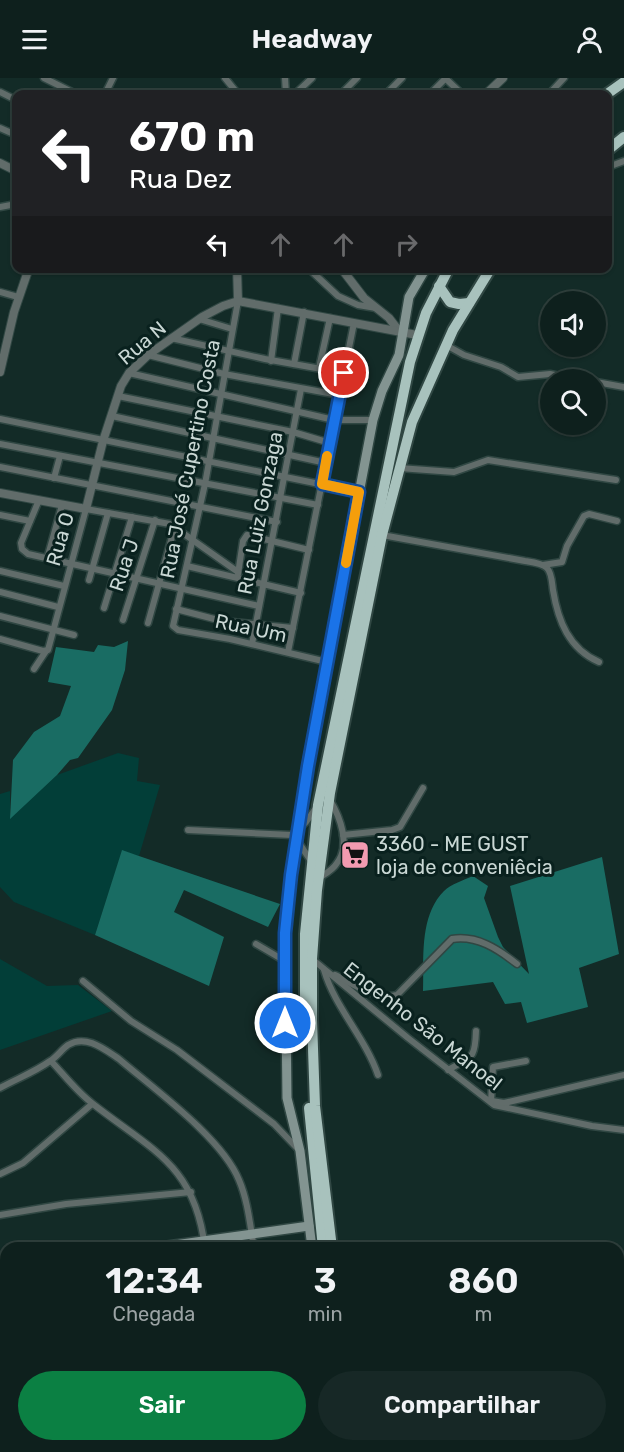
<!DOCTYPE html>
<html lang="pt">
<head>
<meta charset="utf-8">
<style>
	:root { --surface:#0e201d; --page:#172826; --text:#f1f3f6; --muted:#9ba3a4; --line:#2e3e3b; --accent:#0b8043 }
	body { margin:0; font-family:Rubik,sans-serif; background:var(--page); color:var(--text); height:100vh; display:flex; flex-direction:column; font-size:22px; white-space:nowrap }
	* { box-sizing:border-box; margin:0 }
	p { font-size:20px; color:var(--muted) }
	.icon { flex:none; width:33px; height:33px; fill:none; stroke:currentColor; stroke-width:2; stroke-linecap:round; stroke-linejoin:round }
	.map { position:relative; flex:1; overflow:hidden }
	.side { position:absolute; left:0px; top:1164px; width:624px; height:210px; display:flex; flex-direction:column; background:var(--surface); border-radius:18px 18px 0 0; box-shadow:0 2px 4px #0004,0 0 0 2px var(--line) }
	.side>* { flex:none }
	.guide { position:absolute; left:12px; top:12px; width:600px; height:183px; border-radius:12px; box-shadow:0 2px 4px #0004,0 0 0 2px var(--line); background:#202124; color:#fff; overflow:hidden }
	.tools { position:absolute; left:540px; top:213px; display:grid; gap:12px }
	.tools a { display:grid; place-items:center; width:66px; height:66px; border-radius:50%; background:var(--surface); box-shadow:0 2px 4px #0004,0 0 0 2px var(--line); font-size:30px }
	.pin { position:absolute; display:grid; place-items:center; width:51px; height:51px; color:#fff; margin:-26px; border:3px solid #fff; border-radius:50%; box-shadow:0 2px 6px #0007 }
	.me { position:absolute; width:66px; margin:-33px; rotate:0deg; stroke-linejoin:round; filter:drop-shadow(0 0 4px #0008) }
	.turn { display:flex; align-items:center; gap:21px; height:126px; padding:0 18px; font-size:27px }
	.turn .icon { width:78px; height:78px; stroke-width:2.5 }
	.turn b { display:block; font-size:42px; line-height:51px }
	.lanes { display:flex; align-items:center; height:57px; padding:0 18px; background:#0003; justify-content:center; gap:30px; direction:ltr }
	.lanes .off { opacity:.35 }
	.eta { display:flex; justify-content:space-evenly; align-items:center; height:102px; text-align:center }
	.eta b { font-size:36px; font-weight:600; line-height:42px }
	.cta { display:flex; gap:12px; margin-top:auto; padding:12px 18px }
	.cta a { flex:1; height:69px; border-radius:36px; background:var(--accent); color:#fff; font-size:24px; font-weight:600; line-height:69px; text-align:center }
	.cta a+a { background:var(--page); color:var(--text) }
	header { display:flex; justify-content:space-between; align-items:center; height:78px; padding:0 18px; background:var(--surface); font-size:27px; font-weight:600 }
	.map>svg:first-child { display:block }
	.green { fill:#023e38 }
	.forest { fill:#196c63 }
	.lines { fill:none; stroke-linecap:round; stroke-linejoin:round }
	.stream { stroke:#227369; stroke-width:1.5 }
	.minor-casing { stroke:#304743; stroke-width:9 }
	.tertiary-casing { stroke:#304743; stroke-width:10 }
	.secondary-casing { stroke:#304743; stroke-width:12 }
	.trunk-casing { stroke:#304743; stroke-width:14 }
	.minor { stroke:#616c6a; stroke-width:6 }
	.tertiary { stroke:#616c6a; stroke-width:8 }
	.secondary { stroke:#839491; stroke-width:9 }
	.trunk { stroke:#a8c2bd; stroke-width:10 }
	.route-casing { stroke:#114b97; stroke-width:15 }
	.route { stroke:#1a73e8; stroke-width:10 }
	.slow { stroke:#f59e0b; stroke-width:10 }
	.labels { text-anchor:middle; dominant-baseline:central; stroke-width:6; stroke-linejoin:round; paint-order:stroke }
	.street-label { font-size:20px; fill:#c9d7d4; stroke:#09211e }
	.poi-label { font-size:20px; fill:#c9d7d4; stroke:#09211e; text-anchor:start }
</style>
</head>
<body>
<header><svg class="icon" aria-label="menu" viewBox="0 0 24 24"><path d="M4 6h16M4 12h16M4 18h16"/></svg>Headway<svg class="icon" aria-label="person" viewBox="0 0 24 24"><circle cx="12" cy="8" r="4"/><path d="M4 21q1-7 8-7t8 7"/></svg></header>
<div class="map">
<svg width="624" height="1374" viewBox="0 0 624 1374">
	<rect width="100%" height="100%" fill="#132b27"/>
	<g class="green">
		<polygon points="118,675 139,680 137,703 160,707 139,778 122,773 95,857 14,824 0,809 0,716 10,713 10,740 57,697"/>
		<polygon points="0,881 47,908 78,907 112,933 0,972"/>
	</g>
	<g class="forest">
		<polygon points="128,563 125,592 112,632 78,680 70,682 57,697 10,741 13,682 34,654 60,638 71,608 48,604 56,569 94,574 98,567 114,569"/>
		<polygon points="122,772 139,778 280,826 268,849 184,812 174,834 224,859 209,908 95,857"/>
		<path d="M602,779l17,97 -40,14 9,39 -61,16 -6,-21 -16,2 -12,-22 -70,9c1,-32 -4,-75 21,-100 7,-7 20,-11 29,-15l15,10 -4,12 14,39 5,10 26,27 -19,-88z"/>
	</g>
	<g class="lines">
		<g class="stream">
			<polyline points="624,1333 624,1336"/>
			<polyline points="618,1359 621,1358 623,1348 621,1343 624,1341"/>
			<polyline points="618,1362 618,1374"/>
		</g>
		<g class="minor-casing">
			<g id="minor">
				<polyline points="44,0 76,16"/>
				<polyline points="225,0 238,16"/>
				<polyline points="285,0 286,16"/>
				<polyline points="445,0 462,16"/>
				<polyline points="0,14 16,22"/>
				<polyline points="105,16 113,0"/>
				<polyline points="295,16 312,0"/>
				<polyline points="341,16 357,0"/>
				<polyline points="386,16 402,0"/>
				<polyline points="430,16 446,0"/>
				<polyline points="549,16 564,0"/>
				<polyline points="0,50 16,57"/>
				<polyline points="608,89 624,83"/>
				<polyline points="0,129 16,126"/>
				<polyline points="308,190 338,218 358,227 376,230"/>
				<polyline points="0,214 18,219"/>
				<polyline points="238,223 205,406 173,548 178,552 230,561 327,584"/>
				<polyline points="199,241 232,251"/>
				<polyline points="171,260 265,281 344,295"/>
				<polyline points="446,267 464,277 501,289 518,299 550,296 578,302"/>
				<polyline points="148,277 224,296 339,317"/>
				<polyline points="271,283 278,230"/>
				<polyline points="294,286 304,234"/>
				<polyline points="319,290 330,240"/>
				<polyline points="129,295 334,342 373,342"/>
				<polyline points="596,304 624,309"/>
				<polyline points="118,318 293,354 330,365"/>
				<polyline points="112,338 326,385"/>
				<polyline points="0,341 359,414"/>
				<polyline points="0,366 318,427"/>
				<polyline points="0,389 277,444"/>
				<polyline points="399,390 454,394 488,382 616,402"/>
				<polyline points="54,400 60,378"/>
				<polyline points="39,422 21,465 22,471 28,476 259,528"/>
				<polyline points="0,437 30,443"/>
				<path d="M382,457l143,26c7,1 17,2 22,7 5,5 5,16 6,22 5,31 16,59 46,72"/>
				<polyline points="47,481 62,427"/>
				<polyline points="543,487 562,484 567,468 584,438 589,436 617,443"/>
				<polyline points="187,488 301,515"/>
				<polyline points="0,493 64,508"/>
				<polyline points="238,496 243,463 247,457 309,472"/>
				<polyline points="89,502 108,435"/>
				<polyline points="0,514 58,529"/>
				<polyline points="104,530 132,439"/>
				<polyline points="176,531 222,543 293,550"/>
				<polyline points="0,538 74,557"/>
				<polyline points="123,542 155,442"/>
				<polyline points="148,545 175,448"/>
				<polyline points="0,561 43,573 48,572 86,431 170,446 238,494"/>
				<polyline points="252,566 301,311"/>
				<polyline points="288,574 354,245"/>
				<polyline points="34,591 46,573"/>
				<polyline points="188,752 292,757 306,744 316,730"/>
				<polyline points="343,757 392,752 400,749 423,710"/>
				<polyline points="297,762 311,783"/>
				<path d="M319,800c6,-4 14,-8 18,-15 14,-18 3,-46 -7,-63"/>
				<polyline points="256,866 285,883"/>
				<polyline points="312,881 408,960 494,1027 592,1048 624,1052"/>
				<path d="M324,892c11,38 41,67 54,105"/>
				<path d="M335,897c20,10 40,25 62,20l55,-56c25,-4 46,10 65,25"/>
				<polyline points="83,903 131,943 177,972 274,1046 297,1070"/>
				<path d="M51,983c14,15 26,31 42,43 60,47 102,61 112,144"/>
				<path d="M448,992c24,-14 27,-10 28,-39"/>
				<path d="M0,1010c16,-9 35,-16 50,-27 7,-4 11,-11 18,-16 18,-11 36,4 51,14 35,30 103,79 120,121 9,21 11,45 15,68"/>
				<polyline points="492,1023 504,1025 624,997"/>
				<polyline points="491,1024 493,989 526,983"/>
				<polyline points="0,1096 23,1085 92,1026"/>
				<polyline points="0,1137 66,1126 191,1114"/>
				<polyline points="0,1189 6,1189"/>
				<polyline points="0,1237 6,1240"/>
				<polyline points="185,1368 185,1374"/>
				<polyline points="230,1368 230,1374"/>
				<polyline points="277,1368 278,1374"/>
			</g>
		</g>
		<g class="tertiary-casing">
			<g id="tertiary">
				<polyline points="486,16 503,0"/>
				<polyline points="0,85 16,93"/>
				<polyline points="237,190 238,223"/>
				<polyline points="341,190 364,220 389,240 399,253"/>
				<polyline points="0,294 14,234 29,190"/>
				<polyline points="0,415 86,431 103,363 121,308 129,295 148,277 202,239 223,228 238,223 417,257"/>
			</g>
		</g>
		<g class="secondary-casing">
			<g id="secondary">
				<polyline points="153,1170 309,1148"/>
				<polyline points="312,1170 300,1073 287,1020 285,855 291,797 307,688 373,342 382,313 399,277 409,219 426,190"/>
				<polyline points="141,1368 141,1374"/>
				<polyline points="336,1368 337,1374"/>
			</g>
		</g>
		<g class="trunk-casing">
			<g id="trunk">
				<polyline points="607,16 624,4"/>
				<polyline points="608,72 624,59"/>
				<polyline points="439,208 450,224 459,226 469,225"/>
				<polyline points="305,958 305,856 318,727 410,284 426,235 449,190"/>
				<polyline points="309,1030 323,1170"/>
				<polyline points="332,1170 315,1028 312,942 312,881 317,812 330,715 382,457 412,344 453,252 491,190"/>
				<polyline points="348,1368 349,1374"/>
				<polyline points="357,1368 357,1374"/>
			</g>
		</g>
		<use href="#minor" class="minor"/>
		<use href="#tertiary" class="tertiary"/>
		<use href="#secondary" class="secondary"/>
		<use href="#trunk" class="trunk"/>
	</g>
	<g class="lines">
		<g class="route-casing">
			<polyline id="route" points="285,945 285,855 291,797 308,688 359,414 322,406 344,295"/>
		</g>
		<use href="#route" class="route"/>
		<polyline class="slow" points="327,378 322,406 359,414 346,485"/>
	</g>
	<defs>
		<g id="supermarket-square" transform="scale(1.5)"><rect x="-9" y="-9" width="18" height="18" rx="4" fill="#f29ab0" stroke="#09211e"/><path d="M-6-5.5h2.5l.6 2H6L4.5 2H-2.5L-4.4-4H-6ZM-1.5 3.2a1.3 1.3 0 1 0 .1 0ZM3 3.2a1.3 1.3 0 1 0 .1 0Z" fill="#111"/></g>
	</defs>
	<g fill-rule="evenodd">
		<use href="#supermarket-square" x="355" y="777"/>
	</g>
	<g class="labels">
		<g class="street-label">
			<text transform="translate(142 265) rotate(-40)">Rua N</text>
			<text transform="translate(190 381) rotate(-79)">Rua José Cupertino Costa</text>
			<text transform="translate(260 435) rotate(-79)">Rua Luiz Gonzaga</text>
			<text transform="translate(60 461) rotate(-74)">Rua O</text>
			<text transform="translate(124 487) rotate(-72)">Rua J</text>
			<text transform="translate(251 550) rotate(12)">Rua Um</text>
			<text transform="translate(423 948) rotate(38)">Engenho São Manoel</text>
		</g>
		<g class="poi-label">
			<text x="376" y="766">3360 - ME GUST<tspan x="376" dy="23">loja de conveniêcia</tspan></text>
		</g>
	</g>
</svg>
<div class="tools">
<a><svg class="icon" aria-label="sound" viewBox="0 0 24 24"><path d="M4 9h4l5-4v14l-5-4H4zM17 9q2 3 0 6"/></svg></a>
<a><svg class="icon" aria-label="search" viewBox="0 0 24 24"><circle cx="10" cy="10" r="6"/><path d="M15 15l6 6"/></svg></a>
</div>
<div class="pin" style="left:344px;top:295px;background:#d93025"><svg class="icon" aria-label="arrive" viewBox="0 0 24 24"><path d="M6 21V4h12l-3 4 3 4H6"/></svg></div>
<svg class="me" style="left:285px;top:945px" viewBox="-20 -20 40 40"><circle r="17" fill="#1a73e8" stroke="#fff" stroke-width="3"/><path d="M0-11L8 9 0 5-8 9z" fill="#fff"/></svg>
<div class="guide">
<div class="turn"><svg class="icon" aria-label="left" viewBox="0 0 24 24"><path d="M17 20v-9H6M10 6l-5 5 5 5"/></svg><div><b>670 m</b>Rua Dez</div></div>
<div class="lanes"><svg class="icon" aria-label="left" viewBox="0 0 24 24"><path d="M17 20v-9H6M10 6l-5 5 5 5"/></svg><svg class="icon off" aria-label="ahead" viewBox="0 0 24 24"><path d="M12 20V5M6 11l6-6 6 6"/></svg><svg class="icon off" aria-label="ahead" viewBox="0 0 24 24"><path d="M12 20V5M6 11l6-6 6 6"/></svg><svg class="icon off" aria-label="right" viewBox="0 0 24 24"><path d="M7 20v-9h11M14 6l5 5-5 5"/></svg></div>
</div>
<section class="side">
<div class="eta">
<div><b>12:34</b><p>Chegada</p></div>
<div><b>3</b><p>min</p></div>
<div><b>860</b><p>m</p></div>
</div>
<div class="cta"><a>Sair</a><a>Compartilhar</a></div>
</section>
</div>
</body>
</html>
